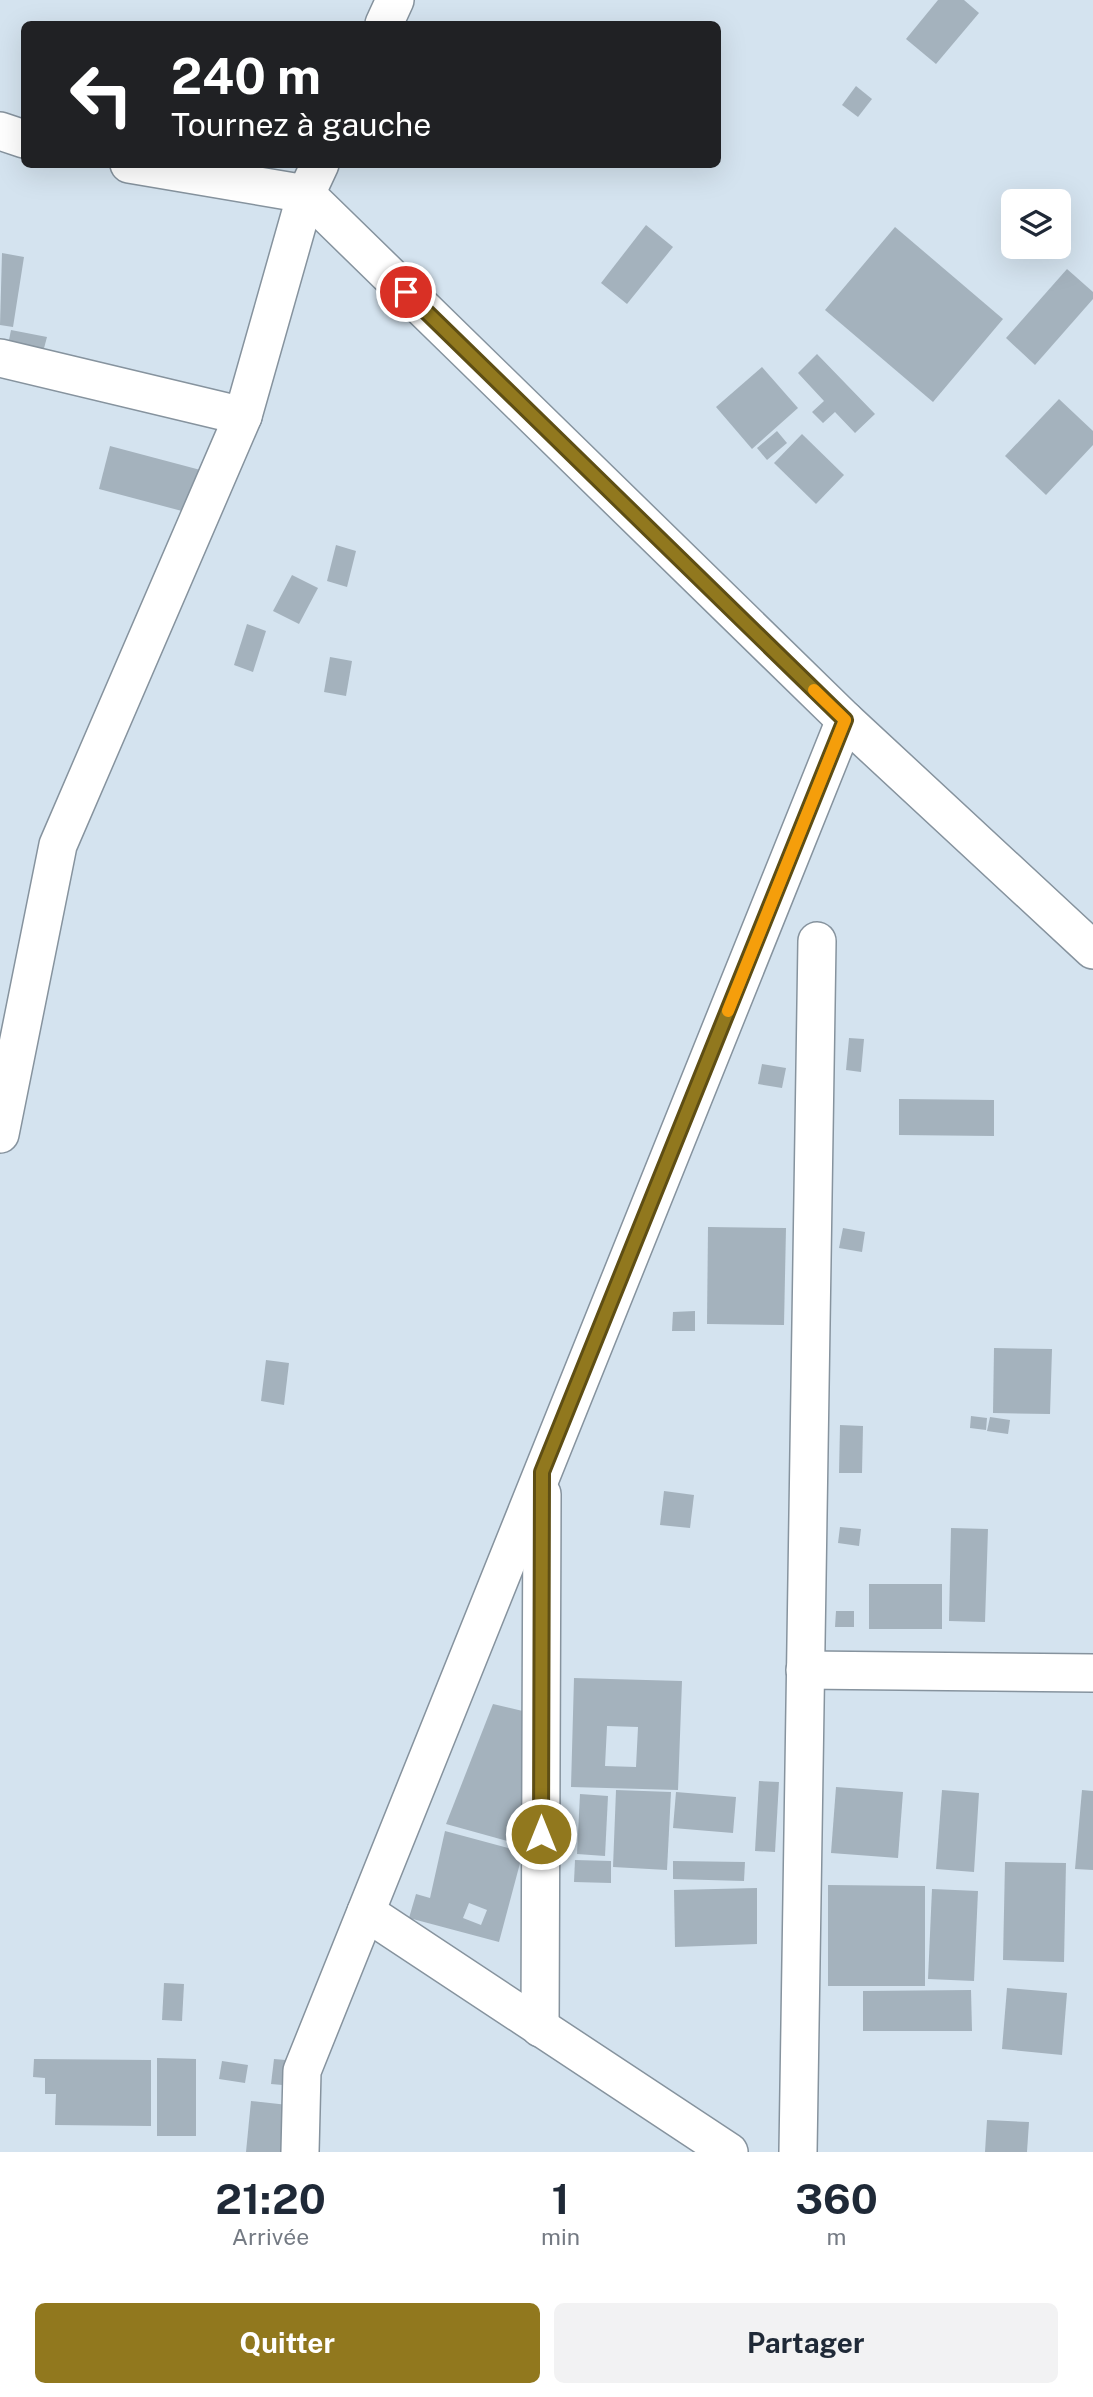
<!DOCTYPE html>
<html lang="fr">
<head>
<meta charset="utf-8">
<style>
	:root { --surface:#fff; --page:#f2f2f3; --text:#1f2937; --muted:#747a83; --accent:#91781e }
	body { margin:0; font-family:"Public Sans",sans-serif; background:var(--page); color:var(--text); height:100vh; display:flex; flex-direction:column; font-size:26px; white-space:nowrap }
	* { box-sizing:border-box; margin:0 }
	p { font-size:23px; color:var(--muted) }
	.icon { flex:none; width:38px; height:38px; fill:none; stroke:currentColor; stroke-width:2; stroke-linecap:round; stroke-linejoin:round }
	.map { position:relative; height:2152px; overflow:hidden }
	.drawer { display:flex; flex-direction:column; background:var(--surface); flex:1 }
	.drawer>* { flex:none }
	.hud { position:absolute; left:21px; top:21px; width:700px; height:147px; border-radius:10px; box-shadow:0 7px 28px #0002; background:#202124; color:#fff; overflow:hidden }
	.controls { position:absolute; left:1001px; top:189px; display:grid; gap:14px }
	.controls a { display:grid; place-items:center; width:70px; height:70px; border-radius:10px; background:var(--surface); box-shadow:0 7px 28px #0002; font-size:35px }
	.pin { position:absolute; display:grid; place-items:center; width:60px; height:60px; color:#fff; margin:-30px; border:4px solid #fff; border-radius:50%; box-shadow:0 2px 7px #0007 }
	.me { position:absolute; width:77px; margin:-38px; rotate:0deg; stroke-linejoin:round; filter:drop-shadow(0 0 5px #0008) }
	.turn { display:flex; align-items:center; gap:24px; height:147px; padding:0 35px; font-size:32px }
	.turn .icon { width:91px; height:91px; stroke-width:2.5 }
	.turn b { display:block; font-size:49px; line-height:60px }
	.eta { display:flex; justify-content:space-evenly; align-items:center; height:119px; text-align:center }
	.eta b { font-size:42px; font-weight:700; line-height:49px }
	.primary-button { display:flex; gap:14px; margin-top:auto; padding:14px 35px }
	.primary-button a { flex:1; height:80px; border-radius:10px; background:var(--accent); color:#fff; font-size:28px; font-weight:700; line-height:80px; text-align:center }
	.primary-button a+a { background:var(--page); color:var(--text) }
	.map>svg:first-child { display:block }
	.building { fill:#a4b2bd; fill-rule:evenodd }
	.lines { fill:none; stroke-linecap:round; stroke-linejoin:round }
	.minor-casing { stroke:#86939e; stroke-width:40 }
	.minor { stroke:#fff; stroke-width:37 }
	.route-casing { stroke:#5e4e14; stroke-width:18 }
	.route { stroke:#91781e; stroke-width:12 }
	.slow { stroke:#f59e0b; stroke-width:12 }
</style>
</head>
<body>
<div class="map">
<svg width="1093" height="2152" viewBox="0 0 1093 2152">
	<rect width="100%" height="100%" fill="#d4e3ef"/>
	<g class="building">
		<polygon points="938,0 964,0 979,13 936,64 906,39"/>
		<polygon points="856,86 872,99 858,117 842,105"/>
		<polygon points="646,225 673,247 627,304 601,283"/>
		<polygon points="895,227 1003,319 933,402 825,310"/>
		<polygon points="2,253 24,257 13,327 0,325"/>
		<polygon points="1067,269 1093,292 1093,299 1035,365 1006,338"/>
		<polygon points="11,330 47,337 43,352 8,345"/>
		<polygon points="817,354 875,414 855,433 835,412 823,423 812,412 824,401 798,373"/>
		<polygon points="762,367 798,408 752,449 716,407"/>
		<polygon points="1059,399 1093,431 1093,445 1046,495 1005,456"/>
		<polygon points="777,431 787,443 767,460 757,448"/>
		<polygon points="802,434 844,475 816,504 774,463"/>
		<polygon points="110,446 208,472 197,515 99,489"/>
		<polygon points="336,545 356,551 347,587 327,581"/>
		<polygon points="292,575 318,588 299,624 273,611"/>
		<polygon points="247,624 266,631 253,672 234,665"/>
		<polygon points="330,657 352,661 346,696 324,692"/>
		<polygon points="849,1038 864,1039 861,1072 846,1070"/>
		<polygon points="762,1064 786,1068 782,1088 758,1084"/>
		<polygon points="899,1099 994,1100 994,1136 899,1135"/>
		<polygon points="708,1227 786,1228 784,1325 707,1324"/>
		<polygon points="843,1228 865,1232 862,1252 839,1248"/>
		<polygon points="695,1311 695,1331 672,1331 673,1312"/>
		<polygon points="994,1348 1052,1349 1050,1414 993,1413"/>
		<polygon points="266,1360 289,1363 284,1405 261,1401"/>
		<polygon points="971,1416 987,1418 986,1430 970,1428"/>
		<polygon points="990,1417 1010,1420 1008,1434 987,1431"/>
		<polygon points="840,1425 863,1426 862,1473 839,1473"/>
		<polygon points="664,1491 694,1495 690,1528 660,1525"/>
		<polygon points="840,1527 861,1529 859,1546 838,1543"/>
		<polygon points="951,1528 988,1529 985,1622 949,1621"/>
		<rect x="869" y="1584" width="73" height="45"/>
		<polygon points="836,1611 854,1611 854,1627 835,1627"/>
		<path d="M574,1678l108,3 -4,109 -107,-3zM607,1726l31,1 -2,40 -31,-1z"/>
		<polygon points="493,1704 527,1712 522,1845 446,1824"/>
		<polygon points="759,1781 779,1782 775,1852 755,1851"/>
		<polygon points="836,1787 903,1792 898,1858 831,1853"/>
		<polygon points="616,1790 671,1792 667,1870 613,1867"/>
		<polygon points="942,1790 979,1793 974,1872 936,1869"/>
		<polygon points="1082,1790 1093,1791 1093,1870 1075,1869"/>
		<polygon points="676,1792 736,1797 733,1833 673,1828"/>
		<polygon points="580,1794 608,1796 605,1856 577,1854"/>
		<path d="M445,1831l78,21 -24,90 -90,-24 7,-24 14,4zM469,1903l18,7 -6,15 -18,-7z"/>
		<polygon points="575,1860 611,1861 611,1883 574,1882"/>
		<polygon points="673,1861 745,1862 744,1881 673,1879"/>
		<polygon points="1005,1862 1066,1863 1064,1962 1003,1960"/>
		<polygon points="828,1885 925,1886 925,1986 828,1986"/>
		<polygon points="757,1888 757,1944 675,1947 674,1890"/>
		<polygon points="932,1889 978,1891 974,1981 928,1979"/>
		<polygon points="164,1983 184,1984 182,2021 162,2020"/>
		<polygon points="1007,1988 1067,1993 1062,2055 1002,2049"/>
		<polygon points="971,1990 972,2031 863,2031 863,1991"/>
		<polygon points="157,2058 196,2059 196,2136 157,2136"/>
		<polygon points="34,2059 151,2060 151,2126 55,2125 56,2094 45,2094 45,2078 33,2077"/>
		<polygon points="274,2059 297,2061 294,2086 271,2084"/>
		<polygon points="222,2061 248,2065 245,2083 219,2079"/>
		<polygon points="251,2101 288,2105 283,2152 246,2152"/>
		<polygon points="987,2120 1029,2122 1027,2152 985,2152"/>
	</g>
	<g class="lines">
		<g class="minor-casing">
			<g id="minor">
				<polyline points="384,24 395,0"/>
				<polyline points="0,131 24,139"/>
				<polyline points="129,164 306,194 845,720 1093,950"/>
				<polyline points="0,358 243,416"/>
				<polyline points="0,1134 58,845 243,416 306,194 320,164"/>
				<polyline points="805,1670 1093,1673"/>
				<polyline points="366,1912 729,2152"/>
				<polyline points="540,2028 542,1494"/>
				<polyline points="300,2152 302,2071 845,720"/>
				<polyline points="798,2152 817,941"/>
			</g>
		</g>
		<use href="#minor" class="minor"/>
	</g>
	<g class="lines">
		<g class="route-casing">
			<polyline id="route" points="406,292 845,720 542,1472 541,1834"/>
		</g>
		<use href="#route" class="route"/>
		<polyline class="slow" points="728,1011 845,720 814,690"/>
	</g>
</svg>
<div class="controls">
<a><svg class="icon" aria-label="layers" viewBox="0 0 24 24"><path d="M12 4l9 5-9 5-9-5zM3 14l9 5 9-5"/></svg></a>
</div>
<div class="pin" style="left:406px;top:292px;background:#d93025"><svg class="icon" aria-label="arrive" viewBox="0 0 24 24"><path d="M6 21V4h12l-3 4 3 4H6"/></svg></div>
<svg class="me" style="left:541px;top:1834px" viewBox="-20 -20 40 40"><circle r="17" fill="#91781e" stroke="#fff" stroke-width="3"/><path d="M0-11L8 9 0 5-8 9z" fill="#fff"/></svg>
<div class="hud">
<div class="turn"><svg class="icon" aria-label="left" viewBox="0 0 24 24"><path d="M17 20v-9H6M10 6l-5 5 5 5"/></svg><div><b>240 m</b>Tournez à gauche</div></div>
</div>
</div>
<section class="drawer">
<div class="eta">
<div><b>21:20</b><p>Arrivée</p></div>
<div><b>1</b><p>min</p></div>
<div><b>360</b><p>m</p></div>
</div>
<div class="primary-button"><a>Quitter</a><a>Partager</a></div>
</section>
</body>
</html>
